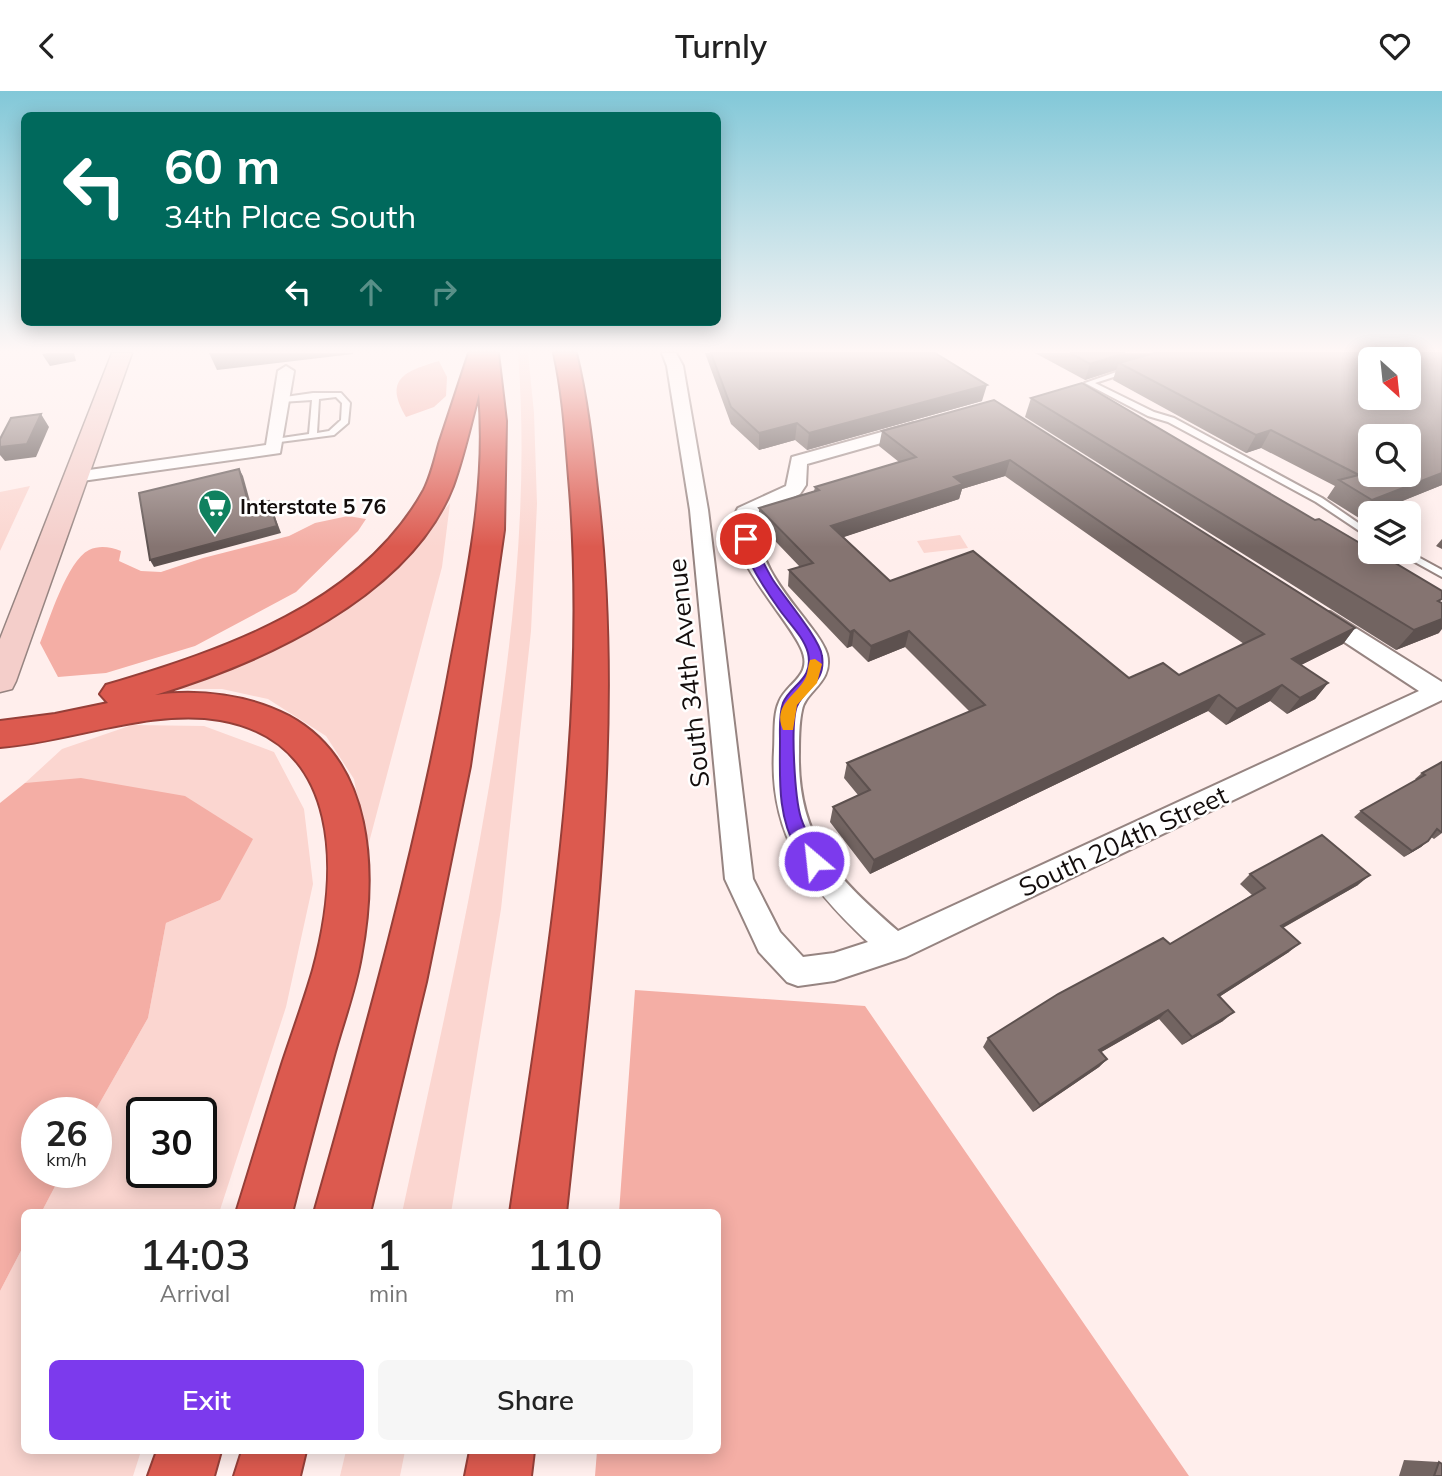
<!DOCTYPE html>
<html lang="en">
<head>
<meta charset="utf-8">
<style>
	:root { --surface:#fff; --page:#f6f6f6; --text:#222; --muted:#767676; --accent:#7c3aed }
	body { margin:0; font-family:Mulish,sans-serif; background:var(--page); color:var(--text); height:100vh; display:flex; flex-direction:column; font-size:26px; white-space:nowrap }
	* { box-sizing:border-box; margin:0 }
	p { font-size:23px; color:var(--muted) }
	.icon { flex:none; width:38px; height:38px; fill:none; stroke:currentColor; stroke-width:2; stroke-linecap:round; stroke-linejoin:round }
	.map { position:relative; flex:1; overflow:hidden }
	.side { position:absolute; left:21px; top:1118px; width:700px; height:245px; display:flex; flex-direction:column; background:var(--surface); border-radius:10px; box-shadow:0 4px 18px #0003 }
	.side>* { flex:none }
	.top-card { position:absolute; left:21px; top:21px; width:700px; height:214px; border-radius:10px; box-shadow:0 4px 18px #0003; background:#00695c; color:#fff; overflow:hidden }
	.needle { width:46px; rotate:153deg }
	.controls { position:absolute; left:1358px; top:256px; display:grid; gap:14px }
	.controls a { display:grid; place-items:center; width:63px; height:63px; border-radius:10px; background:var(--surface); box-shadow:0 4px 18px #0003; font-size:35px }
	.speed { position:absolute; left:21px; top:1006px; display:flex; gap:14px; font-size:35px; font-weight:700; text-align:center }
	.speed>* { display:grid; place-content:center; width:91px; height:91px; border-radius:50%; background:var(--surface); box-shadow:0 4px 18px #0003; line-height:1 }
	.speed small { font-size:18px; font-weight:400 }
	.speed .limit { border:4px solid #111; border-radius:10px; background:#fff; color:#111 }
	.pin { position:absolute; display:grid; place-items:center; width:60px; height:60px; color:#fff; margin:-30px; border:4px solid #fff; border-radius:50%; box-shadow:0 2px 7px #0007 }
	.me { position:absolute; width:77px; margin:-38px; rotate:332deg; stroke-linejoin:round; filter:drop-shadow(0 0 5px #0008) }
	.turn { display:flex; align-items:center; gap:24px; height:147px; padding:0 28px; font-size:32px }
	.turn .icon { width:91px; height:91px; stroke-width:2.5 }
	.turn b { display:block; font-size:49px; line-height:60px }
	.lanes { display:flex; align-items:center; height:66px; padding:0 28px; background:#0003; justify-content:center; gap:35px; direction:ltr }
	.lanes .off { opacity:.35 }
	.eta { display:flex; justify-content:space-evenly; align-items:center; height:119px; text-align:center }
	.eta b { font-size:42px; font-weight:600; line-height:49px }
	.action { display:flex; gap:14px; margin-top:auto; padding:14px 28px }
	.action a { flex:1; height:80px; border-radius:10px; background:var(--accent); color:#fff; font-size:28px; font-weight:600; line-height:80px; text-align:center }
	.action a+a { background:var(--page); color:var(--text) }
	header { display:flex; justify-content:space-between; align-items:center; height:91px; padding:0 28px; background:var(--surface); font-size:32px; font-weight:600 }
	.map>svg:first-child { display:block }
	.green { fill:#fbd6d0; fill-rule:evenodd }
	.forest { fill:#f4aea5 }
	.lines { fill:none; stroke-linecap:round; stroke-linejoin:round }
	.lane-casing { stroke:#968481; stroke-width:4 }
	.street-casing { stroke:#968481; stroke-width:4 }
	.secondary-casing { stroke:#968481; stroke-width:3 }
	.highway-casing { stroke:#963f38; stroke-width:4 }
	.lane { fill:#fff; fill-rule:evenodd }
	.street { fill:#fff; fill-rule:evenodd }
	.secondary { fill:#f4ceca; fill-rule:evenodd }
	.highway { fill:#dc5a4f; fill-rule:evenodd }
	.wall { fill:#726461; fill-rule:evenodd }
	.shaded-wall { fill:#5d514f }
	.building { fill:#857471; stroke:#5d514f; stroke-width:2; fill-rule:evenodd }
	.route { fill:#7c3aed; stroke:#51269a; stroke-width:2 }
	.slow { fill:#f59e0b }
	.labels { text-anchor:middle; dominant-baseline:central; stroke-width:5; stroke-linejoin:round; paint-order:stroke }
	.far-poi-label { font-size:21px; font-weight:bold; fill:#130d0c; stroke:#fff; text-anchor:start }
	.street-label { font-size:26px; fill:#130d0c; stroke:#fff }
</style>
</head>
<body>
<header><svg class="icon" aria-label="back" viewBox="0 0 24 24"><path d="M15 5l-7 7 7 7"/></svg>Turnly<svg class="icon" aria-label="heart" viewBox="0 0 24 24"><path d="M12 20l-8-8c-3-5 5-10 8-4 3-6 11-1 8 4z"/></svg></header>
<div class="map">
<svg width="1442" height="1385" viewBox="0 0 1442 1385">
	<rect width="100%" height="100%" fill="#ffeeec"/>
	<g class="green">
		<path d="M518,262h10l6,60 3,91 -6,127 -30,278 -50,304h-49c31,-144 64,-287 88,-432 23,-142 39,-285 28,-428z"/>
		<polygon points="30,395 0,460 0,401"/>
		<polygon points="450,412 442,476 367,759 354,688 326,645 268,608 222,598 158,598 416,453"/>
		<polygon points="960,444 968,457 924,462 917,450"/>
		<path d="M132,634l72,1 70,26 30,57 9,75 -27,123 -67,206h-178l21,-40h34v-60h-2l54,-95 18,-95 54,-23 -195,-117 37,-34zM142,1022h59v60h-59z"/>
		<polygon points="24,1154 24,1360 141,1360 133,1385 0,1385 0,1200"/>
		<polygon points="346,1360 405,1360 400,1385 340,1385"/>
	</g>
	<g class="forest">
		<path d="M439,270l8,16 -1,19 -12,11 -28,10c-23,-38 -1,-46 33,-56z"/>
		<path d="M348,425l18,3 -8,12 -62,61 -101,54 -89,27 -48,4 -18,-34c9,-22 27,-82 49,-93 11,-5 21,-3 32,1l-2,10 22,10 20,1 42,-14 86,-22 26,-13z"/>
		<polygon points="81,687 185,705 253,748 220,809 166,832 148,927 94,1022 37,1022 37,1082 62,1082 41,1122 24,1122 24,1154 0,1200 0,712 25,692"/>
		<polygon points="635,899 865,915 1189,1385 595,1385 597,1360 718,1360 718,1122 619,1122"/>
	</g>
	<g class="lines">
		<g class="lane-casing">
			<g id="lane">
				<polygon points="1125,278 1132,280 1095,292 1154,321 1174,327 1322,407 1370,440 1370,447 1316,411 1237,368 1168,331 1148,325 1085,292"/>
				<path d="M313,302h28l9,10 -2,20 -14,12 -62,8v-4h3l34,-5 3,-34 -31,2h-3v-4zM336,306l6,6 -1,17 -12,11 -12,2 2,-34z"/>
				<polygon points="1395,460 1407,460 1442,479 1442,486"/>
			</g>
		</g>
		<g class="street-casing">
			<g id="street">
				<path d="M662,262h14l7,13 25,144 45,369 27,53 23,25 31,-4 34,-11c-60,-56 -99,-107 -94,-192 1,-14 -1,-35 5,-48 8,-20 35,-26 22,-54 -14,-32 -86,-103 -63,-140l48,-22 6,-29 122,-34 8,5 -2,4 -113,32 -1,21 -6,9 -45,21c2,43 23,70 49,103 8,11 19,23 23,36 7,28 -22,37 -25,56 -3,13 -3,29 -3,42 -2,87 37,125 99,179l521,-240 -105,-69 -3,-5 3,-5h16l112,70v18l-536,257 -72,24 -36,5 -11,-4 -28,-30 -34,-73 -35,-369 -23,-144z"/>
				<polygon points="286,275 294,280 280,362 75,391 66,386 75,381 266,354 278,280"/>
			</g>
		</g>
		<g class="secondary-casing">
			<polygon id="secondary" points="112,262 132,262 16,590 12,598 0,601 0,548"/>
		</g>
		<g class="highway-casing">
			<g id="highway">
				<path d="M469,262h29l8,68 -2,109 -34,236 -44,216 -56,231h-56c52,-183 103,-365 137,-552 17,-88 36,-178 28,-268 -8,30 -15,63 -26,93 -43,111 -192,177 -298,209 44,-6 94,0 134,21 85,46 88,156 72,241 -6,35 -19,68 -28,102 -14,51 -28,102 -41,154h-56c16,-51 31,-102 47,-152 10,-30 21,-60 30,-91 26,-96 31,-228 -93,-250 -70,-12 -150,22 -220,27v-26l55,-7 53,-11 -8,-9 6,-9c118,-35 255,-81 318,-195 7,-14 11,-31 15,-46 10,-30 20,-61 30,-91z"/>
				<path d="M554,262h22c11,45 16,90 21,136 29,241 -6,484 -31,724h-56c35,-239 79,-481 60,-723 -4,-46 -6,-92 -16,-137z"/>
				<polygon points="157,1360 221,1360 214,1385 148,1385"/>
				<polygon points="242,1360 306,1360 300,1385 234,1385"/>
				<polygon points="470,1360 534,1360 531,1385 465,1385"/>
			</g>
		</g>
		<use href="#lane" class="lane"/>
		<use href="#street" class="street"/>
		<use href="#secondary" class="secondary"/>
		<use href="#highway" class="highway"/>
	</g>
	<g class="wall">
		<polygon points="705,262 935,262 982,310 807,359 795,349 759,359 731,333"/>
		<polygon points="1035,262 1442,262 1442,394 1359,427 1327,407 1335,395 1261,357 1246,362 1113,289 1116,279 1085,289"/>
		<polygon points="1031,307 1439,542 1396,559 1025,326"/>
		<path d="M994,309l361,228 -12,16 -42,21 27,18 -13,16 -28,15 -17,-13 -44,24 -18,-14 -338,163 -40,-52 3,-15 25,-12 -14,-17 3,-15 123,-51 -65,-65 -37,15 -16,-16 -5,2 -59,-62 1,-16 11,-3 -41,-43v-16l55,-17 1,-4 84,-25 -20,-16 3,-15zM1005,385l239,168 -65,31 -50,3 -239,-97 -47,-44 116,-38 3,-10z"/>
		<polygon points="1442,448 1442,458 1436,455"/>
		<polygon points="1442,671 1442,742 1434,748 1431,746 1421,756 1404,766 1354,726 1361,720 1416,689 1415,688 1422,682"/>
		<polygon points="1250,783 1358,794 1283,837 1289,861 1219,906 1223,930 1182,954 1159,928 1101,961 1107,968 1099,976 1033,1021 983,956 988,947 1170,853 1252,804 1240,793"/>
		<polygon points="1404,1369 1439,1371 1442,1385 1399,1385"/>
	</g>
	<g class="shaded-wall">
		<polygon points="48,262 74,262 76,270 50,275 42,263"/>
		<polygon points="209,262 353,262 353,263 217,279"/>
		<polygon points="1125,262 1167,262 1119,272 1116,279 1085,289 1090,273"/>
		<polygon points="987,294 982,310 807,359 809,342"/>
		<polygon points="41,323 49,336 36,366 5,370 0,364 0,356"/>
		<polygon points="797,332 795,349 759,359 759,342"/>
		<polygon points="1271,339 1261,357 1246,362 1256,344"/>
		<polygon points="1010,369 1005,385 962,398 959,408 829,451 831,435 954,386"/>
		<polygon points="239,378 243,385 253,421 249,414"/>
		<polygon points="1442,382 1442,394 1373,422 1370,422 1370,423 1359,427 1372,409"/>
		<polygon points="269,410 281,442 154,476 150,469"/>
		<polygon points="1442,528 1442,538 1439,542 1396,559 1414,539"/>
		<polygon points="1355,537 1343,553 1281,584 1292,568"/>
		<polygon points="854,539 852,555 847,557 850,541"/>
		<polygon points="909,540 905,556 868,571 871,555"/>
		<polygon points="1328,592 1315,608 1287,623 1300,607"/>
		<polygon points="1282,594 1270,610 1226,634 1237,618"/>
		<polygon points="1219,604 1208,620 870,783 874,769"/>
		<polygon points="1428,750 1421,756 1404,766 1412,760"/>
		<polygon points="1370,784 1358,794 1270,844 1281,835"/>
		<polygon points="1300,852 1289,861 1208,913 1218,904"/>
		<polygon points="1168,919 1159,928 1091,967 1099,959"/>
		<polygon points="1234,921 1223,930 1182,954 1192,946"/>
		<polygon points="1107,968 1099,976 1033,1021 1040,1014"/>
	</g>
	<g class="building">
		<polygon points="711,262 935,262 987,294 809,342 797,332 759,342 731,316"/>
		<polygon points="1070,262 1125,262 1090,273"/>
		<path d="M1154,262h288v120l-70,27 -33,-20 20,-5 -88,-45 -15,5 -137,-72zM1370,268h39v38h-39zM1370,345h39v38h-39z"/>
		<polygon points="1082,292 1315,429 1319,428 1370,458 1370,460 1375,460 1442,500 1442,508 1438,510 1442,512 1442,528 1414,539 1031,307"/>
		<path d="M994,309l361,228 -63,31 36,24 -28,15 -18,-13 -45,24 -18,-14 -345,165 -41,-53 37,-17 -23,-27 138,-58 -76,-74 -38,15 -17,-16 -4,2 -61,-62 24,-7 -54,-55 60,-18 -4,-3 101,-30 -34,-26zM1010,369l254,174 -85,41 -16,-12 -34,15 -156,-127 -83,30 -59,-55 132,-42 -9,-7z"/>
		<polygon points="41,323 27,353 0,356 0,348 11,327"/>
		<polygon points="239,378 249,414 269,410 277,435 150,469 139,402"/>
		<polygon points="1442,671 1442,741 1441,741 1437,738 1428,750 1412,760 1361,720 1425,684 1422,682"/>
		<polygon points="1322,744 1370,784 1281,835 1300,852 1218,904 1234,921 1192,946 1168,919 1099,959 1107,968 1040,1014 988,947 1058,903 1163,847 1170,853 1265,797 1250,783"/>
		<polygon points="1439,1371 1442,1373 1442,1385 1434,1385"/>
	</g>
	<linearGradient id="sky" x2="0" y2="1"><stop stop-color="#82c8d8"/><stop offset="0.57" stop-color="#fff7f6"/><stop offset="1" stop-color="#fff7f6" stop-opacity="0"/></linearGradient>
	<rect width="1442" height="456" fill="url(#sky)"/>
	<path class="route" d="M746,444c6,3 21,36 27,45 11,17 47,59 49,76 4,27 -17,31 -25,50 -7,18 -2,93 4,112 5,16 14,28 21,43l-2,5c-13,4 -17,-7 -23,-16 -20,-34 -17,-72 -17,-110 0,-11 -1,-26 3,-37 8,-19 31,-23 25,-50 -4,-16 -20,-31 -29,-44 -15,-21 -31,-45 -39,-70z"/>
	<path class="slow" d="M815,568l7,5 -5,19 -20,22 -4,25h-10c-11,-26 14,-34 23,-53 2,-6 2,-11 4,-17z"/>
	<defs>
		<g id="supermarket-pin" transform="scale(1.75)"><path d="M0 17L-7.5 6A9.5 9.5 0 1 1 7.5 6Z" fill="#10815f" stroke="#fff"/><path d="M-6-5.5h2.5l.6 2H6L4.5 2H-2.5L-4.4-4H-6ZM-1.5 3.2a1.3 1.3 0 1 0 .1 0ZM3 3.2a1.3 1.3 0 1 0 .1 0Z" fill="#fff"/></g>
	</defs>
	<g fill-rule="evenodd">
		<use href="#supermarket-pin" x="215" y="415"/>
	</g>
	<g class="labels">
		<g class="far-poi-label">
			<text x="240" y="415">Interstate 5 76</text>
		</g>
		<g class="street-label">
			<text transform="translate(688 582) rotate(-96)">South 34th Avenue</text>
			<text transform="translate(1123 750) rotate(-25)">South 204th Street</text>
		</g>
	</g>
</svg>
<div class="controls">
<a><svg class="needle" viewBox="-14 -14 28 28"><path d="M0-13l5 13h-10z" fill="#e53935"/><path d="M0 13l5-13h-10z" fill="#767676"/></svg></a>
<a><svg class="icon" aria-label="search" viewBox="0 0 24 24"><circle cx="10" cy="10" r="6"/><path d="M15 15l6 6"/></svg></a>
<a><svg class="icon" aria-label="layers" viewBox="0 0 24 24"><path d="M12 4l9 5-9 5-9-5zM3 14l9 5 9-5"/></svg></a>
</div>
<div class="speed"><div>26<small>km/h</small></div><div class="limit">30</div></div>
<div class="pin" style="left:746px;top:448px;background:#d93025"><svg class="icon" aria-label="arrive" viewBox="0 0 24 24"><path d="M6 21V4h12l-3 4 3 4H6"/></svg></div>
<svg class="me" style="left:814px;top:770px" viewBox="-20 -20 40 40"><circle r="17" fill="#7c3aed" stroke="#fff" stroke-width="3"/><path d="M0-11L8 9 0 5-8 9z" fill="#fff"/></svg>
<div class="top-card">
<div class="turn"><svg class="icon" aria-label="left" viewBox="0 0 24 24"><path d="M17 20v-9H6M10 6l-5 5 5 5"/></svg><div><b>60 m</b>34th Place South</div></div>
<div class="lanes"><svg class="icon" aria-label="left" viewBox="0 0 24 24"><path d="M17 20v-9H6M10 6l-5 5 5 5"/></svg><svg class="icon off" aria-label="ahead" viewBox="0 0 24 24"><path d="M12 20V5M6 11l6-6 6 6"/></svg><svg class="icon off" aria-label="right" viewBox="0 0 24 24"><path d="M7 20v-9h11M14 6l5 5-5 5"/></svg></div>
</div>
<section class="side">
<div class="eta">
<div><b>14:03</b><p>Arrival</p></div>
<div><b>1</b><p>min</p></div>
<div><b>110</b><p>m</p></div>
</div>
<div class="action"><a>Exit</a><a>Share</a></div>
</section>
</div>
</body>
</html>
